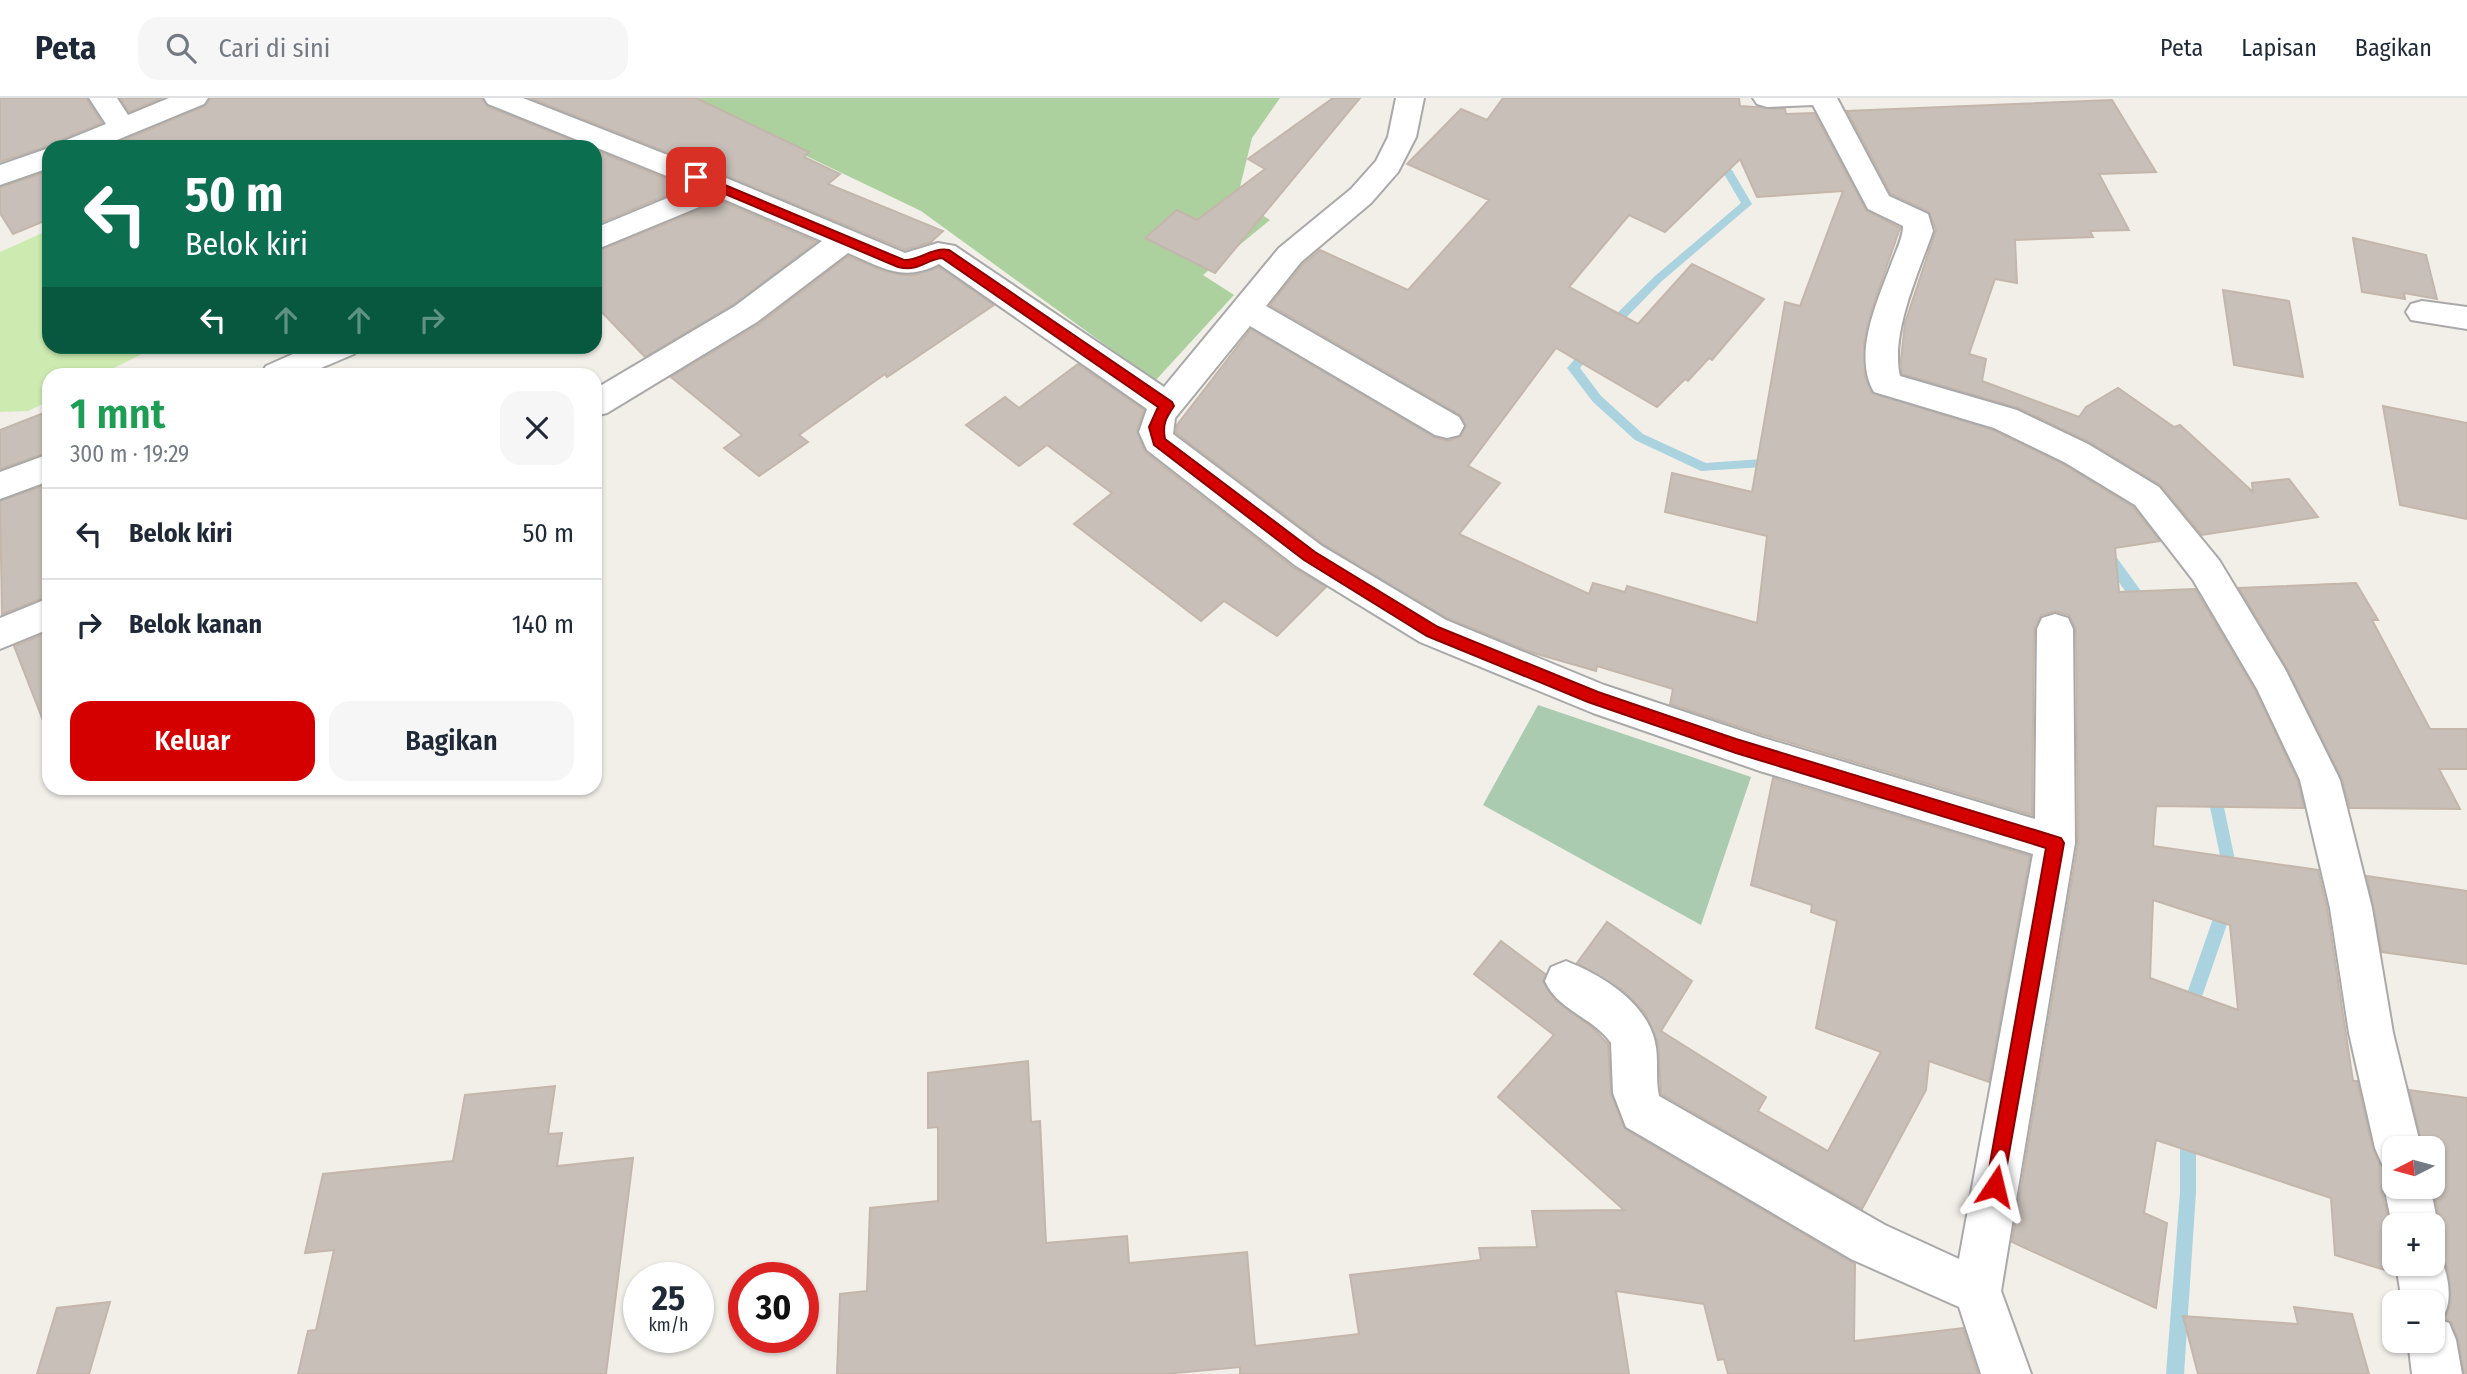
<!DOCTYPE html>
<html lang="id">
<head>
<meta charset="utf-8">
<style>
	:root { --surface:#fff; --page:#f6f6f7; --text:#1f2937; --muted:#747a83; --line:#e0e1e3; --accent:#d40000 }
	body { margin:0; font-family:"Fira Sans Condensed",sans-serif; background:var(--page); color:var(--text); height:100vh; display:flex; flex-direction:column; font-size:26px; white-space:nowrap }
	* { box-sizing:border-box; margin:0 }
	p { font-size:23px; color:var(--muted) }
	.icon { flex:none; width:38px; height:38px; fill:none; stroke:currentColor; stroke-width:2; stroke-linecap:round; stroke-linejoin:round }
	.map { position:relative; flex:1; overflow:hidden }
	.side { position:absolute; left:42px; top:270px; width:560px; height:427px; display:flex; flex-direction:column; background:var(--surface); border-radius:21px; box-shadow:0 2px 5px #0004 }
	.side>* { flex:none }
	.top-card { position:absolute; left:42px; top:42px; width:560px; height:214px; border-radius:21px; box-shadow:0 2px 5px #0004; background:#0b6e4f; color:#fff; overflow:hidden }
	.needle { width:46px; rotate:264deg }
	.buttons { position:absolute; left:2382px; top:1038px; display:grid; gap:14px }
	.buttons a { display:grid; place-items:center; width:63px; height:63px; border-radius:14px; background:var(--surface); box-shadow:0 2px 5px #0004; font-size:35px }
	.speed { position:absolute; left:623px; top:1164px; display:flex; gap:14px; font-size:35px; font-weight:700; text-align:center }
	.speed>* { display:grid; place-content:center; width:91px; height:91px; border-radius:50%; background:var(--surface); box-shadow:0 2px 5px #0004; line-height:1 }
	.speed small { font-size:18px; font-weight:400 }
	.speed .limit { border:10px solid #d22; background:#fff; color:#111 }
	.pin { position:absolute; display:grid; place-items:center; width:60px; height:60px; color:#fff; margin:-30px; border-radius:14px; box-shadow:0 4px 10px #0006 }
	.me { position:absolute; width:77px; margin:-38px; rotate:10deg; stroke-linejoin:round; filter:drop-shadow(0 0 5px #0008) }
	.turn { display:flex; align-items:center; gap:24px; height:147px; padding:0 28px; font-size:32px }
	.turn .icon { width:91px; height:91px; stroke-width:2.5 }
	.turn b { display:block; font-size:49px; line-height:60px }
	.lanes { display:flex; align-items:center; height:66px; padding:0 28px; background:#0003; justify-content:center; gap:35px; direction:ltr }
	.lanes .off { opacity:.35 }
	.round { display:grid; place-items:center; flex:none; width:74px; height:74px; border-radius:21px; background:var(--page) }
	.headline { display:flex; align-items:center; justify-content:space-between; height:119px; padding:0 28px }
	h1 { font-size:42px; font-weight:600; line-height:52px; color:#1e9e55 }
	.primary-button { display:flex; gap:14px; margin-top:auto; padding:14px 28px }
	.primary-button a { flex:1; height:80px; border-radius:21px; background:var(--accent); color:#fff; font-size:28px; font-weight:600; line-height:80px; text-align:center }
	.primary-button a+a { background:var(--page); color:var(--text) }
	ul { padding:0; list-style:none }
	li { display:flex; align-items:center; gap:21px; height:91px; padding:0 28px; border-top:2px solid var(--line) }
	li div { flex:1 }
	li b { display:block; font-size:26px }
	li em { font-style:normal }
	header { display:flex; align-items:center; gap:42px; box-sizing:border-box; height:98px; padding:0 35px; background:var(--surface); border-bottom:2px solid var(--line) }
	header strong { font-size:33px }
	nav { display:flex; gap:38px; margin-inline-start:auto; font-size:24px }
	.search { width:490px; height:63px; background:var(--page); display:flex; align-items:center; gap:18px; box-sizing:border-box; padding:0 24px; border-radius:21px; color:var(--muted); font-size:26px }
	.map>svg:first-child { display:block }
	.grass { fill:#cdebb0 }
	.forest { fill:#add19e }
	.cemetery { fill:#aacbaf }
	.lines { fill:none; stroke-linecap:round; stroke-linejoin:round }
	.stream { fill:#aad3df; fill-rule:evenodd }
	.building { fill:#c7bfb8; stroke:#c4b6ab; stroke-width:2; fill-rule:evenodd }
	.minor-casing { stroke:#a9a9a9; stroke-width:4 }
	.minor { fill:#fff; fill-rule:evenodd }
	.route { fill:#d40000; stroke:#8a0000; stroke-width:2 }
</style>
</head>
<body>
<header>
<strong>Peta</strong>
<div class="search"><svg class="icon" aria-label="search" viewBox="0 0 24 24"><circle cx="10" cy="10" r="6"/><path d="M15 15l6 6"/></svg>Cari di sini</div>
<nav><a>Peta</a><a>Lapisan</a><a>Bagikan</a></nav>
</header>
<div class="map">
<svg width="2467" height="1276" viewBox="0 0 2467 1276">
	<rect width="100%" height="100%" fill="#f2efe9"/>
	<polygon class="grass" points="49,132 49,248 183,249 142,256 102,276 49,276 49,303 28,313 0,314 0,154"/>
	<polygon class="forest" points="685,0 1280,0 1252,40 1237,101 1270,122 1203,177 1234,197 1155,283 921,113"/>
	<polygon class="cemetery" points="1538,607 1751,679 1701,827 1483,707"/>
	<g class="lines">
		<g class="stream">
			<polygon points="1711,62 1732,72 1752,106 1662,183 1613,233 1605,233 1605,227 1655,178 1741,105 1724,76 1707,67 1706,65"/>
			<polygon points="1591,246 1597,250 1580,270 1601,298 1643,336 1706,365 1776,360 1782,365 1780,368 1701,373 1635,342 1593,304 1567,270 1587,247"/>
			<polygon points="2107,452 2112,453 2149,504 2151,508 2149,512 2139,512 2102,461 2101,457 2102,453"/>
			<polygon points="2213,684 2218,686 2220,690 2238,777 2236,782 2231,784 2226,782 2224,777 2206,690 2208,686"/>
			<polygon points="2226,799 2231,801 2234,806 2197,913 2195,918 2189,921 2183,918 2181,913 2218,806 2221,801"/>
			<polygon points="2188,1026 2194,1028 2196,1034 2196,1094 2184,1276 2166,1276 2180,1094 2180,1034 2182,1028"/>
		</g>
	</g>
	<g class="building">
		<polygon points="0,0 86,0 102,25 63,41 57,49 48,48 0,64"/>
		<polygon points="120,0 162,0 129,14"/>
		<polygon points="211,0 481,0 487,8 588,49 107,49 205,8"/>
		<polygon points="530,0 696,0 809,54 804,59 840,76 828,86 943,133 931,144 905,152 732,80"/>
		<polygon points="1333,0 1360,0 1215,175 1145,140 1177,112 1197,122 1265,71 1248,61"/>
		<path d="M1503,0h236l1,8 45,3 1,5 28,-1 52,97 34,18 -28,81 -8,35 1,33 7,16 121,37 70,34 70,43 27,34 -45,7 4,44 76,-3 60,101 43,91 6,27 -148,-2 -3,40 165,24 9,38 26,173h4l16,68 7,16 9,5 -8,17 9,39 4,8 1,39 -60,-18 -4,-57 -175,-58 -12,73 23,10 -11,85 -144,-66 66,-399 -2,-214 -7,-14 -13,-4 -15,4 -7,14 -2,186 -271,-81 -91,-30 3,-15 -76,-23 -1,5 -66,-19 -83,-34 -124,-74 -147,-111 1,-8 74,-96 183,108 14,4 13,-5 5,-11 -6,-10 -190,-110 33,-41 17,-14 88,40 81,-90 -82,-36 54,-55 26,11zM1740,61l17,38 86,-6 -43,115 -15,-4 -33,190 -80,-19 -7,39 102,24 -10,87 -130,-37 -2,6 -32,-9 -4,11 -130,-60 41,-51 -32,-17 88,-118 101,59 28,-28 3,2 21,-23 3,2 52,-61 -72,-35 -54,60 -69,-37 60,-72 36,17zM2153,802l77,25 8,85 -88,-32z"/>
		<polygon points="2112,2 2156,74 2099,76 2129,132 2090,133 2093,139 2015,142 2017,185 1995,181 1969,256 1986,261 1982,283 2079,319 2086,309 2118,290 2174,329 2180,327 2253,394 2252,385 2289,381 2318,419 2202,437 2160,387 2089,344 2018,310 1902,276 1901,261 1905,225 1936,132 1929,114 1891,96 1847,13"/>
		<polygon points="595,52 687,89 595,127"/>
		<polygon points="49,73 49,121 13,136 0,115 0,89"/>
		<polygon points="721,103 817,144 734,206 645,259 595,207 595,154"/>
		<polygon points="2353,140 2426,157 2437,201 2404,195 2405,201 2362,194"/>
		<polygon points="848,158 881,172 902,177 915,177 939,169 994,207 887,279 885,276 799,337 808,344 759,378 724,350 742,337 671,279 759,226"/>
		<polygon points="2223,192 2289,203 2303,279 2234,267"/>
		<polygon points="1078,266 1144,312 1137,333 1145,354 1294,470 1326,489 1277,538 1224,503 1201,523 1074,426 1112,395 1047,347 1019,368 966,327 1005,299 1019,310"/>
		<polygon points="2383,308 2467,325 2467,421 2400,407"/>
		<polygon points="49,313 49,354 0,371 0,332"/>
		<polygon points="49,386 49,498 2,516 0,403"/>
		<polygon points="2356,485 2378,522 2372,522 2430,631 2467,631 2467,671 2439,671 2460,711 2350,710 2342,681 2287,570 2239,490"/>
		<polygon points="49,534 49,630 46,630 14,548"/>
		<polygon points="1773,680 2030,758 1989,984 1929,963 1926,992 1862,1111 1661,996 1658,944 1645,915 1622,892 1577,865 1607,824 1692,883 1661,933 1766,999 1758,1013 1828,1053 1881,954 1816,930 1837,823 1811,814 1812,807 1751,787"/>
		<polygon points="2367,778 2467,793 2467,866 2382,854"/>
		<polygon points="1501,843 1545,876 1543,884 1556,903 1593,930 1608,946 1611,996 1625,1031 1855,1166 1854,1243 1963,1230 1978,1276 1728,1276 1724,1261 1718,1262 1704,1206 1616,1193 1629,1276 1240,1276 1240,1269 1165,1276 837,1276 840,1196 867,1193 870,1110 938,1103 938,1029 928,1030 928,975 1028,963 1031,1024 1040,1023 1046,1145 1127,1138 1129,1165 1247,1154 1255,1248 1359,1236 1350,1177 1481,1162 1479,1150 1537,1149 1532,1113 1624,1112 1498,999 1554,937 1474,876"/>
		<polygon points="555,988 548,1036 562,1035 557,1068 633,1060 606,1276 298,1276 308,1233 316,1232 334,1152 305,1155 323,1076 453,1063 465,997"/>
		<polygon points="2409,992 2467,1000 2467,1276 2464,1276 2458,1241 2451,1224 2445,1221 2451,1205 2449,1176 2439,1148 2432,1145 2441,1126 2432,1087 2432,1050 2423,1050"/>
		<polygon points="110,1204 89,1276 37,1276 57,1210"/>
		<polygon points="2294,1209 2352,1216 2369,1276 2198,1276 2183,1218 2298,1226"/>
	</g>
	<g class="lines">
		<g class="minor-casing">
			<g id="minor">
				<polygon points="89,0 117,0 128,17 169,0 208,0 204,6 100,49 60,49 64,43 106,26"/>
				<path d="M484,0h39l208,82 174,73 33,-10 17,3 209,141 115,-139 72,-59 25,-28 12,-24 8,-39h28l-8,39 -18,35 -27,31 -70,59 -35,44 193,111 5,9 -5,9 -12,3 -12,-3 -185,-109 -75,92 -2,16 149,112 124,74 158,65 156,52 275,82 2,-190 5,-11 13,-4 13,4 5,11 2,214 -74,448 30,83h-50l-22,-67 -108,-48 -225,-132 -13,-34 -2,-50c-18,-26 -54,-33 -66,-62l6,-14 15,-6c36,14 80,41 89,81 4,17 0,36 4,54l226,129 74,34 74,-405 -273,-83 -167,-58 -173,-71 -124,-76 -149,-116 -8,-18 8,-23 -208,-145c-37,19 -57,3 -91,-11l-91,69 -150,91 -12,3v-27l140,-83 87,-65 -101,-43 -126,52v-22l99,-41 -206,-83z"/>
				<path d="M1753,0h84l52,98 39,18 5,17c-14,41 -43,102 -33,145l117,34 71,34 71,43 60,73 66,109 55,111 32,128 21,125 28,115h-27v38h36l8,39 -6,14v-14h-38v6l-2,-6 -8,-39 9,-17 -11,-5 -7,-16 -26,-115 -19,-125 -30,-128 -43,-91 -64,-109 -58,-75 -71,-43 -70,-34 -120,-36c-22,-38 4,-92 18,-130 4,-11 11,-24 11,-36l-35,-17 -55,-104 -46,2 -10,-3z"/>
				<polygon points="49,50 49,70 0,87 0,67"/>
				<polygon points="2422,203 2467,209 2467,231 2411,222 2406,214 2411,206"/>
				<polygon points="311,248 359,248 354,256 307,276 261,276 266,268"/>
				<polygon points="49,356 49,383 0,401 0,374"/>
				<polygon points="49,500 49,531 0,551 0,520"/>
				<path d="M2432,1148l5,1c9,22 19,52 4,73l8,3 7,17 6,34h-50l-4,-34h24v-38h-30l-6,-38h36z"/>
			</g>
		</g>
		<use href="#minor" class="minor"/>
	</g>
	<path class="route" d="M696,75l208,87c16,1 27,-13 45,-10l223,152 2,4c-8,12 -12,18 -9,33l150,113 123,75 160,65 138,47 325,99 3,5 -62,350 -7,2 -6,-2 -3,-7 60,-338 -310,-95 -148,-51 -161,-66 -123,-76 -150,-115 -5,-18 9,-20 -216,-149c-18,2 -22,14 -44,9l-206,-87v-6z"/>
</svg>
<div class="buttons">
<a><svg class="needle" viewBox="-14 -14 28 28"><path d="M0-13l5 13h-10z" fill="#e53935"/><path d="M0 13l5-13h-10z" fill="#747a83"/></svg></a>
<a>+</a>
<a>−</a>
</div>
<div class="speed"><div>25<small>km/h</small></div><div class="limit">30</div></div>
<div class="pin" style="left:696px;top:79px;background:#d93025"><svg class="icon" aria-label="arrive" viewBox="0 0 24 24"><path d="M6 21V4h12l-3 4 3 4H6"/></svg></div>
<svg class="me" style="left:1995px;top:1088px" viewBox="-20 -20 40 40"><path d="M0-17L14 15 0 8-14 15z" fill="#d40000" stroke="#fff" stroke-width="4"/></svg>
<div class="top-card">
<div class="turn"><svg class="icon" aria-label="left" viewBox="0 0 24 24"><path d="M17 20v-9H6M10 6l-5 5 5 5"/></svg><div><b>50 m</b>Belok kiri</div></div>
<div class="lanes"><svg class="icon" aria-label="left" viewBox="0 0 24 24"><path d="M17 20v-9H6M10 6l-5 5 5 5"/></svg><svg class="icon off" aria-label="ahead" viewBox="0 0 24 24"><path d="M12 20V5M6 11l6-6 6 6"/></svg><svg class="icon off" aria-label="ahead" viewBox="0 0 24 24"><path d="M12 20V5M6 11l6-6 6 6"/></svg><svg class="icon off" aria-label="right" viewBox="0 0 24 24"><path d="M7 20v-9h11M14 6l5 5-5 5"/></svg></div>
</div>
<section class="side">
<div class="headline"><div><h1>1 mnt</h1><p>300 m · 19:29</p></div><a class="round"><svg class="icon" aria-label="close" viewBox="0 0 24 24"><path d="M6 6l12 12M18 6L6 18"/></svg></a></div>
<ul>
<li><svg class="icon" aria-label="left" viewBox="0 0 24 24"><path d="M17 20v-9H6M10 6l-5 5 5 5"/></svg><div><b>Belok kiri</b></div><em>50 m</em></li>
<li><svg class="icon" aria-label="right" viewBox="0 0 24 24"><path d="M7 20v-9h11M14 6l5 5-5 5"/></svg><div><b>Belok kanan</b></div><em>140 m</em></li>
</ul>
<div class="primary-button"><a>Keluar</a><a>Bagikan</a></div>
</section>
</div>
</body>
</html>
